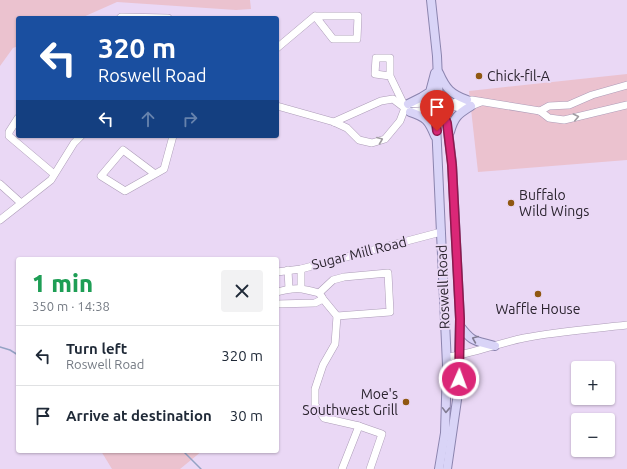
<!DOCTYPE html>
<html lang="en">
<head>
<meta charset="utf-8">
<style>
	:root { --surface:#fff; --page:#f2f2f3; --text:#1f2937; --muted:#747a83; --line:#e0e1e3 }
	body { margin:0; font-family:Ubuntu,sans-serif; background:var(--page); color:var(--text); height:100vh; display:flex; flex-direction:column; font-size:15px; white-space:nowrap }
	* { box-sizing:border-box; margin:0 }
	p { font-size:13px; color:var(--muted) }
	.icon { flex:none; width:22px; height:22px; fill:none; stroke:currentColor; stroke-width:2; stroke-linecap:round; stroke-linejoin:round }
	.map { position:relative; flex:1; overflow:hidden }
	.details { position:absolute; left:16px; top:257px; width:263px; height:196px; display:flex; flex-direction:column; background:var(--surface); border-radius:4px; box-shadow:0 1px 3px #0004 }
	.details>* { flex:none }
	.top-card { position:absolute; left:16px; top:16px; width:263px; height:122px; border-radius:4px; box-shadow:0 1px 3px #0004; background:#1a4fa0; color:#fff; overflow:hidden }
	.controls { position:absolute; left:571px; top:361px; display:grid; gap:8px }
	.controls a { display:grid; place-items:center; width:44px; height:44px; border-radius:4px; background:var(--surface); box-shadow:0 1px 3px #0004; font-size:20px }
	.pin { position:absolute; display:grid; place-items:center; width:34px; height:34px; color:#fff; margin:-41px -17px; border-radius:50% 50% 50% 0; rotate:-45deg; box-shadow:0 0 4px #0007 }
	.pin .icon { rotate:45deg }
	.me { position:absolute; width:44px; margin:-22px; rotate:2deg; stroke-linejoin:round; filter:drop-shadow(0 0 3px #0008) }
	.turn { display:flex; align-items:center; gap:14px; height:84px; padding:0 16px; font-size:18px }
	.turn .icon { width:52px; height:52px; stroke-width:2.5 }
	.turn b { display:block; font-size:28px; line-height:34px }
	.lanes { display:flex; align-items:center; height:38px; padding:0 16px; background:#0003; justify-content:center; gap:20px; direction:ltr }
	.lanes .off { opacity:.35 }
	.round { display:grid; place-items:center; flex:none; width:42px; height:42px; border-radius:4px; background:var(--page) }
	.headline { display:flex; align-items:center; justify-content:space-between; height:68px; padding:0 16px }
	h1 { font-size:24px; font-weight:800; line-height:30px; color:#1e9e55 }
	ul { padding:0; list-style:none }
	li { display:flex; align-items:center; gap:12px; height:60px; padding:0 16px; border-top:1px solid var(--line) }
	li div { flex:1 }
	li b { display:block; font-size:15px }
	li em { font-style:normal }
	.map>svg:first-child { display:block }
	.green { fill:#ebc2cf }
	.lines { fill:none; stroke-linecap:round; stroke-linejoin:round }
	.stream { stroke:#94a2c4; stroke-width:1.5 }
	.minor-casing { stroke:#ad9cb8; stroke-width:8 }
	.major-casing { stroke:#8b84ae; stroke-width:10 }
	.minor { stroke:#fff; stroke-width:7 }
	.major { stroke:#d9d4f7; stroke-width:8 }
	.oneway { stroke:#a09ca1 }
	.oneway2 { stroke:#827c93 }
	.route-casing { stroke:#8e194d; stroke-width:10 }
	.route { stroke:#db2777; stroke-width:7 }
	.poi-dot { fill:#905711; stroke:#ead8f5; stroke-width:1.5 }
	.labels { text-anchor:middle; dominant-baseline:central; stroke-width:4; stroke-linejoin:round; paint-order:stroke }
	.poi-label { font-size:14px; fill:#2b242f; stroke:#ead8f5; text-anchor:start }
	.street-label { font-size:14px; fill:#2b242f; stroke:#ead8f5 }
</style>
</head>
<body>
<div class="map">
<svg width="627" height="469" viewBox="0 0 627 469">
	<rect width="100%" height="100%" fill="#ead8f5"/>
	<g class="green">
		<polygon points="0,0 250,0 251,9 236,10 117,2 81,18 18,18 18,46 13,48 0,66"/>
		<polygon points="627,74 627,160 478,172 469,91"/>
		<polygon points="101,451 202,451 180,469 112,469"/>
	</g>
	<g class="lines">
		<g class="stream">
			<polyline points="0,347 10,350 18,355"/>
			<polyline points="183,451 201,469"/>
		</g>
		<g class="minor-casing">
			<g id="minor">
				<polyline points="120,18 121,17 168,18"/>
				<polyline points="277,48 315,16 358,16 357,39 333,39 315,16"/>
				<polyline points="390,76 390,58 376,58 375,74 390,76 405,107"/>
				<polyline points="450,105 456,102 472,100 540,111 549,118 564,120 627,105"/>
				<polyline points="277,106 334,122 347,128 359,140 372,143 385,139 400,121 405,108 408,104 426,103 432,106 450,105 459,108 471,106 481,102"/>
				<polyline points="540,111 549,106 569,105 592,95 627,85"/>
				<polyline points="18,118 9,132 9,136 54,174"/>
				<polyline points="334,122 381,101 393,99 410,112 427,110 432,106"/>
				<polyline points="155,174 123,150 101,176 125,191 164,169 173,136"/>
				<polyline points="0,184 21,203"/>
				<polyline points="0,220 51,180 74,143 81,136"/>
				<polyline points="301,269 301,288"/>
				<polyline points="288,270 289,289"/>
				<polyline points="277,272 301,269 441,232"/>
				<path d="M277,292c18,-5 24,-4 42,1l3,4"/>
				<polyline points="319,293 333,280 344,277 388,273 390,312 337,316"/>
				<polyline points="277,304 315,303 323,299 337,316 335,344 323,365 315,389 315,405 324,418 359,426 382,434 370,469"/>
				<path d="M447,357c26,-3 51,-14 77,-19 34,-7 69,-9 103,-13"/>
				<polyline points="342,469 359,426"/>
			</g>
		</g>
		<g class="major-casing">
			<g id="major">
				<polyline points="431,0 437,56 439,105 436,123 447,365 445,433 439,469"/>
				<path d="M439,73c7,16 12,21 28,27"/>
				<polyline points="408,104 422,97 430,92 435,73"/>
				<polyline points="439,106 447,123 452,163 460,319 458,393 447,469"/>
				<path d="M410,112c16,5 19,9 25,24"/>
				<path d="M450,132c4,-15 8,-18 21,-26"/>
				<path d="M460,326c13,17 14,14 35,20"/>
			</g>
		</g>
		<use href="#minor" class="minor"/>
		<use href="#major" class="major"/>
	</g>
	<defs><path id="oneway-chevron" d="M-2-3.5L2.5 0L-2 3.5" fill="none" stroke-width="1.6" stroke-linecap="round" stroke-linejoin="round"/></defs>
	<g class="oneway">
		<use href="#oneway-chevron" transform="translate(576 117) rotate(-13)"/>
		<use href="#oneway-chevron" transform="translate(380 140) rotate(-22)"/>
	</g>
	<g class="oneway2">
		<use href="#oneway-chevron" transform="translate(475 339) rotate(-157)"/>
		<use href="#oneway-chevron" transform="translate(446 410) rotate(92)"/>
	</g>
	<g class="lines">
		<g class="route-casing">
			<polyline id="route" points="437,131 436,123 439,105 447,123 452,165 460,319 459,379"/>
		</g>
		<use href="#route" class="route"/>
	</g>
	<g class="poi-dot">
		<circle cx="479" cy="76" r="4"/>
		<circle cx="511" cy="203" r="4"/>
		<circle cx="538" cy="294" r="4"/>
		<circle cx="406" cy="402" r="4"/>
	</g>
	<g class="labels">
		<g class="poi-label">
			<text x="487" y="76">Chick-fil-A</text>
			<text x="519" y="195">Buffalo<tspan x="519" dy="16">Wild Wings</tspan></text>
			<text x="538" y="309" text-anchor="middle">Waffle House</text>
			<text x="398" y="394" text-anchor="end">Moe's<tspan x="398" dy="16">Southwest Grill</tspan></text>
		</g>
		<g class="street-label">
			<text transform="translate(359 253) rotate(-14)">Sugar Mill Road</text>
			<text transform="translate(443 287) rotate(-92)">Roswell Road</text>
		</g>
	</g>
</svg>
<div class="controls">
<a>+</a>
<a>−</a>
</div>
<div class="pin" style="left:437px;top:131px;background:#d93025"><svg class="icon" aria-label="arrive" viewBox="0 0 24 24"><path d="M6 21V4h12l-3 4 3 4H6"/></svg></div>
<svg class="me" style="left:459px;top:379px" viewBox="-20 -20 40 40"><circle r="17" fill="#db2777" stroke="#fff" stroke-width="3"/><path d="M0-11L8 9 0 5-8 9z" fill="#fff"/></svg>
<div class="top-card">
<div class="turn"><svg class="icon" aria-label="left" viewBox="0 0 24 24"><path d="M17 20v-9H6M10 6l-5 5 5 5"/></svg><div><b>320 m</b>Roswell Road</div></div>
<div class="lanes"><svg class="icon" aria-label="left" viewBox="0 0 24 24"><path d="M17 20v-9H6M10 6l-5 5 5 5"/></svg><svg class="icon off" aria-label="ahead" viewBox="0 0 24 24"><path d="M12 20V5M6 11l6-6 6 6"/></svg><svg class="icon off" aria-label="right" viewBox="0 0 24 24"><path d="M7 20v-9h11M14 6l5 5-5 5"/></svg></div>
</div>
<section class="details">
<div class="headline"><div><h1>1 min</h1><p>350 m · 14:38</p></div><a class="round"><svg class="icon" aria-label="close" viewBox="0 0 24 24"><path d="M6 6l12 12M18 6L6 18"/></svg></a></div>
<ul>
<li><svg class="icon" aria-label="left" viewBox="0 0 24 24"><path d="M17 20v-9H6M10 6l-5 5 5 5"/></svg><div><b>Turn left</b><p>Roswell Road</p></div><em>320 m</em></li>
<li><svg class="icon" aria-label="arrive" viewBox="0 0 24 24"><path d="M6 21V4h12l-3 4 3 4H6"/></svg><div><b>Arrive at destination</b></div><em>30 m</em></li>
</ul>
</section>
</div>
</body>
</html>
